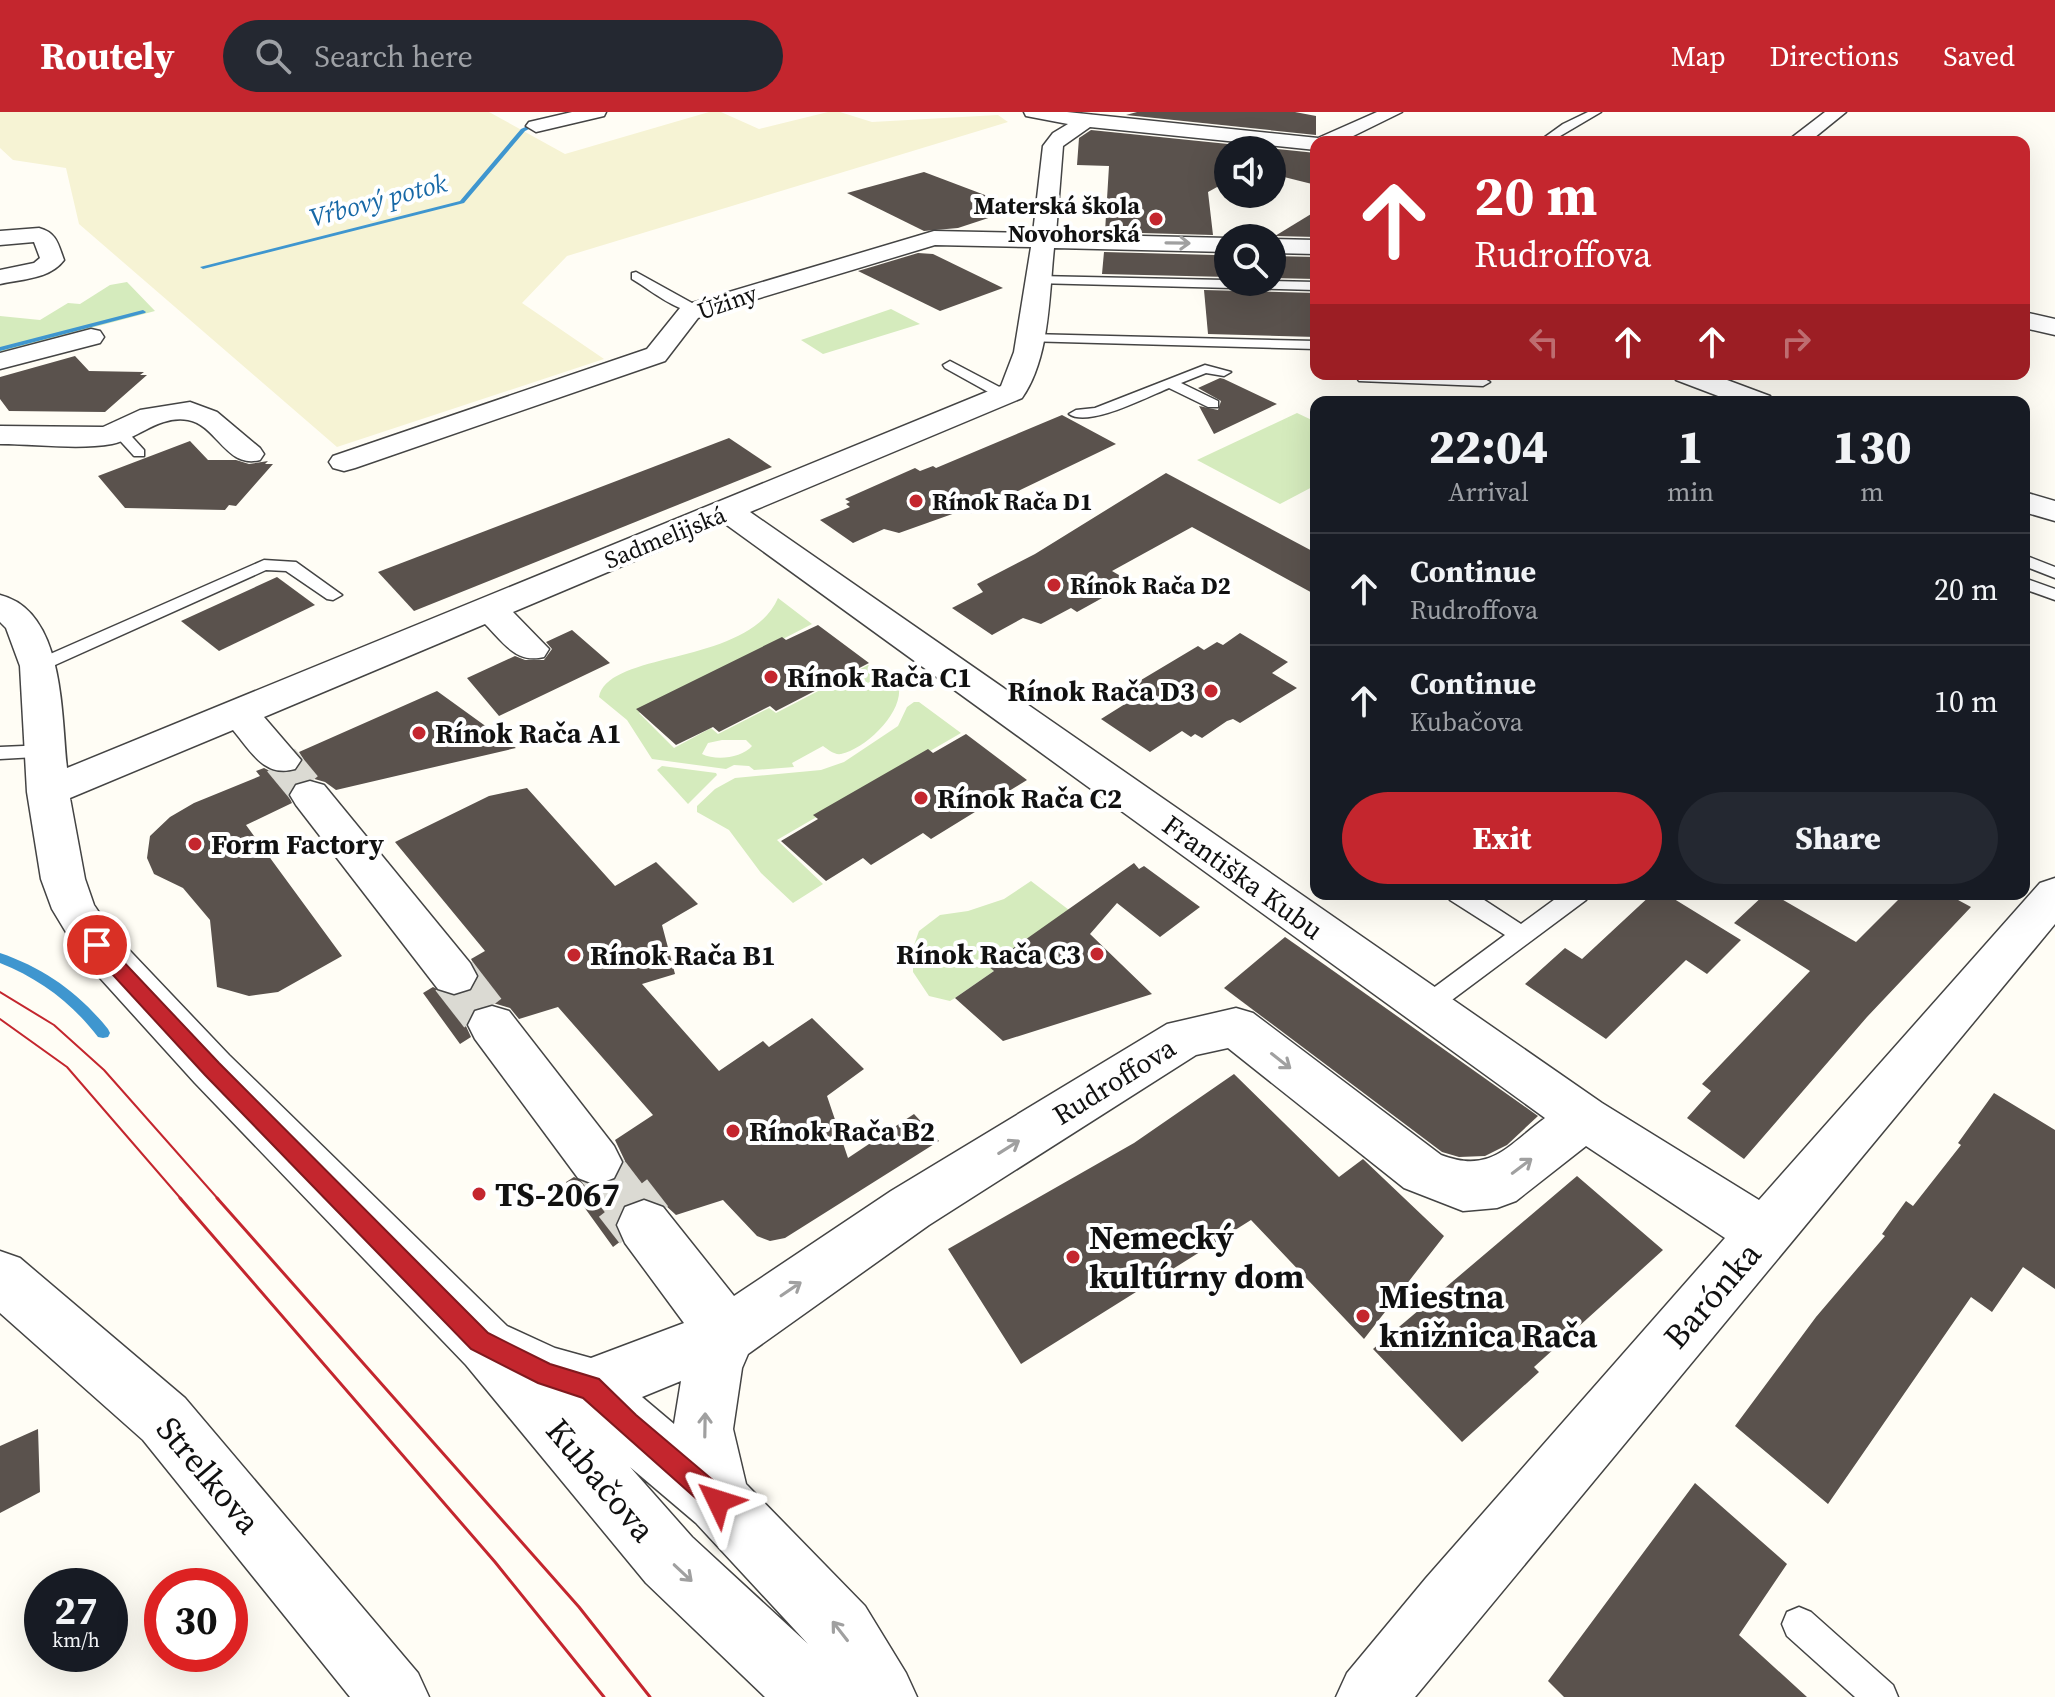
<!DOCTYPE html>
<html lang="en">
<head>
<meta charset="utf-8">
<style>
	:root { --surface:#171b24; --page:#242831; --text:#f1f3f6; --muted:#9ea1a6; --line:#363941; --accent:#c4262e }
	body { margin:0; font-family:"Source Serif 4",serif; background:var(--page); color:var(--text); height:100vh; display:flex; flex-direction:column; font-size:30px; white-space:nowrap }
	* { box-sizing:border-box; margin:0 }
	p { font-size:26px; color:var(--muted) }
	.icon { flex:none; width:44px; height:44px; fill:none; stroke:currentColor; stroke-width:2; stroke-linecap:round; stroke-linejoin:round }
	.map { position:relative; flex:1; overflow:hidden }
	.sheet { position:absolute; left:1310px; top:284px; width:720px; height:504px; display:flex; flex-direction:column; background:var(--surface); border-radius:16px; box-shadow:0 8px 32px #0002 }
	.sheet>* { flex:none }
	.top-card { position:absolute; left:1310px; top:24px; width:720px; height:244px; border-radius:16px; box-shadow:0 8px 32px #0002; background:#c4262e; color:#fff; overflow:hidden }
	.fabs { position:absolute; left:1214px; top:24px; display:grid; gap:16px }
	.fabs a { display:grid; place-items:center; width:72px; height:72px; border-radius:50%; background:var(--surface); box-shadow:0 8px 32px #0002; font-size:40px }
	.speed { position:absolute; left:24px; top:1456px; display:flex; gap:16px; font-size:40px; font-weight:700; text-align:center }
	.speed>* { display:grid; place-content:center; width:104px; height:104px; border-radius:50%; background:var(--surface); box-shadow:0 8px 32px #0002; line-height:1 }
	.speed small { font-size:20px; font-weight:400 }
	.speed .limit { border:12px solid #d22; background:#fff; color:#111 }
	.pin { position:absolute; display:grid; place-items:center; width:68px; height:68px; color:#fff; margin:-34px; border:4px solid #fff; border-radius:50%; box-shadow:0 2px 8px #0007 }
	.me { position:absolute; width:88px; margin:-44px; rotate:311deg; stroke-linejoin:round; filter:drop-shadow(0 0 6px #0008) }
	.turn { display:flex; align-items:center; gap:28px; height:168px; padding:0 32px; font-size:36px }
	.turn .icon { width:104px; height:104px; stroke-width:2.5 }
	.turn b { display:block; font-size:56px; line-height:68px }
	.lanes { display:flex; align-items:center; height:76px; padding:0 32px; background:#0003; justify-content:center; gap:40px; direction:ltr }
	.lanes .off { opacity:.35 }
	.eta { display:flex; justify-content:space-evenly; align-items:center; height:136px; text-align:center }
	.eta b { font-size:48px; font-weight:800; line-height:56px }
	.action { display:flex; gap:16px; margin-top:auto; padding:16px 32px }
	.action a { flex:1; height:92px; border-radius:48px; background:var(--accent); color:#fff; font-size:32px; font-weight:800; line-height:92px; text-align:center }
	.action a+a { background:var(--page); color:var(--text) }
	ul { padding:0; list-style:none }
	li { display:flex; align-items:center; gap:24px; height:112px; padding:0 32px; border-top:2px solid var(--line) }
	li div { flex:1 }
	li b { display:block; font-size:30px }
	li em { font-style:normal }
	header { display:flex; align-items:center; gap:48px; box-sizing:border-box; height:112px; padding:0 40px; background:var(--accent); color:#fff }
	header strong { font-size:38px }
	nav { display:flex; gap:44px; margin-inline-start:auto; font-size:28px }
	.search { width:560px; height:72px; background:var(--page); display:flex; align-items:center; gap:20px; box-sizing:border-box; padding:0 28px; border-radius:44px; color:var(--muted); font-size:30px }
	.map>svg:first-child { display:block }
	.farmland { fill:#f6f3d4 }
	.green { fill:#d5ebbd; fill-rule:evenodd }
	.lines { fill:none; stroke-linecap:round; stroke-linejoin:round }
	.stream { fill:#3f96cf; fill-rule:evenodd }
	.building { fill:#5a524d }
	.minor-tunnel-far2 { stroke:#dbdad3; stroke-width:36; stroke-dasharray:36 18; stroke-linecap:butt }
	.minor-tunnel-far1 { stroke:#dbdad3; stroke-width:47; stroke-dasharray:47 23; stroke-linecap:butt }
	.minor-tunnel { stroke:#dbdad3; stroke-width:61; stroke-dasharray:61 30; stroke-linecap:butt }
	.service-casing { stroke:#444; stroke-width:3 }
	.minor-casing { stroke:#444; stroke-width:3 }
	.service { fill:#fff; fill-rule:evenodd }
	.minor { fill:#fff; fill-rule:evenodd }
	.tram-far1 { stroke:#c4262e; stroke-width:2 }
	.tram { stroke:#c4262e; stroke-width:3 }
	.oneway { stroke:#a0a0a0 }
	.route { fill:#c4262e; stroke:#7f191e; stroke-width:2 }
	.poi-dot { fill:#c4262e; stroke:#fff; stroke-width:3 }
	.labels { text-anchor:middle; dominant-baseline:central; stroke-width:8; stroke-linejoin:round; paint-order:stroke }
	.far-poi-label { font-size:24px; font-weight:bold; fill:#111; stroke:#fff; text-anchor:start }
	.far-street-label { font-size:24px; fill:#111; stroke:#fff }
	.far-water-label { font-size:26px; font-style:italic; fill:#1768a6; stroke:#fff }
	.poi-label { font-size:28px; font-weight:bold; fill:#111; stroke:#fff; text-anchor:start }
	.street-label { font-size:28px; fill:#111; stroke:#fff }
	.near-poi-label { font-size:34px; font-weight:bold; fill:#111; stroke:#fff; text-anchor:start }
	.near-street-label { font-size:34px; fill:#111; stroke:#fff }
</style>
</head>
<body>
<header>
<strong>Routely</strong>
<div class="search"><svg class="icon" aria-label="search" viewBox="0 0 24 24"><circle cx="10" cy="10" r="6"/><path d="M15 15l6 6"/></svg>Search here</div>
<nav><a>Map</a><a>Directions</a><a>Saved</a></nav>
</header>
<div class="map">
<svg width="2055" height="1585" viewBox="0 0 2055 1585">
	<rect width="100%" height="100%" fill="#fffdf5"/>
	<polygon class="farmland" points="0,0 489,0 565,42 709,0 721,0 759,17 828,0 840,0 872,10 998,3 1008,10 567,144 522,191 604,247 337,335 79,112 66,56 13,48 0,36"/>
	<g class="green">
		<polygon points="127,170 155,199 0,240 0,204 40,208 68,191 80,192 110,173"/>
		<polygon points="891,197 920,212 823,242 801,228"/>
		<polygon points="1297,301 1316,310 1316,373 1280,392 1197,348"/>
		<path d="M778,486l34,26 -173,89 35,35 37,-20 7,6 51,-26 7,5 92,-48 31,23c3,26 -34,61 -58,66 -7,1 -12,-4 -18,-8l-31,17 2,4 -40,3 -5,-4 -15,-1 -8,4 -74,-10 -25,-39 -28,-23c9,-47 150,-31 179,-99zM722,628h24l6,6c-10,12 -36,15 -50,8l6,-11z"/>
		<polygon points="914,590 919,590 961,621 777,728 823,772 793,791 761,761 729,718 697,700 697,694 715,677 735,666 821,658 844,650 898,614 907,595"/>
		<polygon points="662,654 716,661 717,663 688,692 657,658"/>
		<polygon points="1031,769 1069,798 989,854 994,859 955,886 950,889 929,884 913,860 913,836 919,819 940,803 968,799 1004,787"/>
	</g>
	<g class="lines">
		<g class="stream">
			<polygon points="540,8 545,9 525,19 464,91 203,157 200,155 460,89 521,17"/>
			<polygon points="143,198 146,200 145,201 0,239 0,235"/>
			<path d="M0,841c44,15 79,40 108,76l2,4 -2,4 -5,1 -5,-1c-26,-34 -58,-58 -98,-74z"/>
		</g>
	</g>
	<g class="building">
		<polygon points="1137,0 1295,0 1316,4 1316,23 1126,3"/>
		<polygon points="1091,18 1316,41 1316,73 1272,62 1272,38 1228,38 1228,69 1208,80 1213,123 1105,120 1109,54 1077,53 1079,26"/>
		<polygon points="924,60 1019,96 958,116 924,119 847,81"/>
		<polygon points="1316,99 1316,125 1275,124"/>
		<polygon points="1104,140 1215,143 1217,160 1228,153 1228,165 1102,162"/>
		<polygon points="918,141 933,142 1003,176 940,199 858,159"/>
		<polygon points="1272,144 1316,145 1316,167 1272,166"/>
		<polygon points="1204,178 1316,181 1316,225 1208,222"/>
		<polygon points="75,244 89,259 144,260 140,263 147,263 105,300 9,299 0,287 0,265"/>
		<polygon points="1220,266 1224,267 1277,292 1214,322 1199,294 1218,298 1221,289 1198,276"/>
		<polygon points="1062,303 1116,332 970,402 958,400 899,421 884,417 853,431 820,408 850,395 846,392 850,390 845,387 915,356 920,359 933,354 936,356"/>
		<polygon points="729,326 772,355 414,499 378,460"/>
		<polygon points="190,329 208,348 236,348 249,352 268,349 265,352 273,352 236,394 229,393 225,398 125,396 98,364"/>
		<polygon points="1166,361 1316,441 1316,483 1192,415 1112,459 1131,470 1077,500 1071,496 1041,512 1023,506 992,523 952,496 983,480 977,472 1035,442"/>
		<polygon points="277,465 315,493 219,539 181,509"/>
		<polygon points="818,513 869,551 776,599 770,594 719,620 713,615 676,633 636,597 782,525 786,528"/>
		<polygon points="572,518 610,551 499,604 467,566 515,544 525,548 544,548 552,537 546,530"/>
		<polygon points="1240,521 1288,550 1272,561 1297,576 1240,611 1233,607 1227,609 1202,626 1195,622 1191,625 1182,619 1150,640 1101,607 1133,587 1127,584 1132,581 1126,577 1198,534 1204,538 1217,530 1223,533"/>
		<polygon points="437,579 516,636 336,678 325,670 311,666 293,671 287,681 292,691 246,713 342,844 278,880 249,884 217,875 210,808 183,776 154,762 147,746 150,724 170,705 194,691 260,664 256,659 264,656 274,661 295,660 304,648 299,640"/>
		<polygon points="966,622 1027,668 931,727 923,721 871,753 863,746 826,769 781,729 818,707 813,703 928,637 933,641"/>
		<polygon points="527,676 615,774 656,750 698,792 662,813 675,862 642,872 719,959 763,929 769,935 812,906 864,957 827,984 848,1046 914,1002 939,1029 785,1126 770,1129 757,1124 723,1088 676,1103 664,1092 643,1085 622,1094 614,1112 621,1129 613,1135 566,1070 574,1065 597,1076 615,1069 625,1049 615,1028 653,1003 558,895 519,907 510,896 493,891 474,896 465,912 471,925 460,932 423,881 433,875 453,885 471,880 480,863 471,847 485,839 395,730 489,684"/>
		<polygon points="1134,751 1139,757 1144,754 1200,795 1160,825 1117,791 1090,822 1152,882 1003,929 955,886 994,859 988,854"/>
		<polygon points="1652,782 1666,782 1741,828 1707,862 1686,848 1606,927 1525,872 1565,836 1582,847"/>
		<polygon points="1765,782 1773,782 1856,830 1904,782 1947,782 1971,795 1867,905 1744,1047 1687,1006 1711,979 1702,972 1810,859 1734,811"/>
		<polygon points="1285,825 1325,853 1538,1004 1507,1033 1485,1044 1459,1045 1442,1040 1224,876"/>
		<polygon points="1234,962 1339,1065 1363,1047 1444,1124 1364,1227 1251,1108 1021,1252 948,1137 1134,1031"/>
		<polygon points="1994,981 2055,1018 2055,1177 2023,1155 1992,1200 1971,1185 1828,1392 1735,1314 1816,1205 1885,1124 1882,1122 1906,1089 1913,1094 1961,1033 1958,1031"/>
		<polygon points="1577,1064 1663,1138 1534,1255 1539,1260 1462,1330 1373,1237"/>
		<polygon points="38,1317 40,1380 0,1401 0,1334"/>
		<polygon points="1695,1371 1787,1452 1739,1523 1807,1585 1564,1585 1548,1569"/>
	</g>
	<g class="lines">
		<polyline class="minor-tunnel-far2" points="281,648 310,683"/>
		<g class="minor-tunnel-far1">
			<polyline points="454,864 492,913"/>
			<polyline points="596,1050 625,1088"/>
		</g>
		<polyline class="minor-tunnel" points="623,1086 644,1113"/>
		<g class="service-casing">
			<g id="service">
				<polygon points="1588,0 1601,0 1550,30 1538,30 1563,12"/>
				<path d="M636,160l56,31 15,5c-20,14 -57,-19 -75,-29v-6z"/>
				<polygon points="1038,164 1316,170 1316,178 1034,171 1032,168"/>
				<polygon points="1029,222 1316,229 1316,237 1024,229 1022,226"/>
				<polygon points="950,249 1009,280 1011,283 999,286 945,256 943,253"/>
				<path d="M1205,253l26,7 -7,4 -18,-3 -25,10 37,18v6h-10l-39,-19c-22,9 -81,40 -100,26l7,-4 19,-2z"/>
				<polygon points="1364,262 1483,266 1490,270 1483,274 1359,269 1357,266"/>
				<polygon points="119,315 124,316 144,338 144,344 134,344 114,322 112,319"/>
				<polygon points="2024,443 2055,455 2055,466 2024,454"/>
				<polygon points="264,448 296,450 342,483 333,488 327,487 286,459 266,458 44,558 32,558 29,554 32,550"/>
				<polygon points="2024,466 2055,477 2055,488 2024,477"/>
				<polygon points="47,633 57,639 54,644 0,647 0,635"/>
				<polygon points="1447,782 1475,782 1521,812 1562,782 1589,782 1586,788 1433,902 1425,904 1417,902 1413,895 1417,888 1505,823 1450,788"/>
				<polygon points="1799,1495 1811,1500 1893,1573 1898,1585 1855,1585 1787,1524 1782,1512 1787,1500"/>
			</g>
		</g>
		<g class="minor-casing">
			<g id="minor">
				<polygon points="572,0 606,0 604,4 536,20 526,14 529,10"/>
				<path d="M1024,0h43l251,26 59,-26h25l-61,30h-25v8l-226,-23 -27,19 -7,88 172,4v14l-174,-4c-5,47 -4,110 -32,150l-272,114 852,591 157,97 281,-317 15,-5v46l-640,773h-79l11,-24 79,-95 299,-340 -139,-92 -70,55 -19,7 -34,3 -59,-23 -176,-140 -32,7 -267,170 -181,129 -6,14 -9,61 13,55 119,122 41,67 11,24h-152l-119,-114 -180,-218 -271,-282 -114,-126 -29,-48 -11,-30 -14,-87 -7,-126 -14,-38 -6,-6v-27c65,16 61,120 67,173l934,-382 13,-34 17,-105 -96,-2 -225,68 -12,5 -33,43 -310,107 -11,3 -11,-3 -4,-6 4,-6 314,-107 33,-41 12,-5 242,-72 99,2 10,-87 10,-13 15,-9 -42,-8zM724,411l821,595c-38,28 -54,56 -104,37l-188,-142 -17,-5 -69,16 -276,167 -157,105 -71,-89 -19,-7 -19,7 -8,18 8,18 59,80 -93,35 -36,-10 -48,-22 -278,-271 -116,-122 -19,-28 -9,-26 -15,-81 163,-68c18,21 31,48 62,39l6,-9 -37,-43 221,-93c18,18 31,40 59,33l5,-8 -36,-37zM681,1269l-7,43 -32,-27zM630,1355l66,56 112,121 -116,-107z"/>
				<polygon points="1825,0 1846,0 1809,30 1786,30"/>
				<path d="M39,116c18,5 19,16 25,32 -14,19 -42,19 -64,24v-14l34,-7 6,-5 -6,-16 -34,3v-14z"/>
				<polygon points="1272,127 1316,128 1316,142 1272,141"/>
				<polygon points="2024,200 2055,207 2055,223 2024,216"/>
				<polygon points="91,217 100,219 104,225 100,231 0,257 0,241"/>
				<polygon points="1672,262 1711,262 1770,284 1774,290 1734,290 1676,268"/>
				<path d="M190,290l27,10 43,36 4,6 -4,6c-34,9 -43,-35 -72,-40 -29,-5 -50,19 -76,24 -33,6 -78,0 -112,0v-18l103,1 37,-17z"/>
				<polygon points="2024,380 2055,389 2055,409 2024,400"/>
				<polygon points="310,669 324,673 470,851 477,864 470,877 454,882 438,877 296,693 290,683 296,673"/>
				<polygon points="492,894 509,899 614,1034 622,1050 614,1066 596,1073 578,1066 475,927 468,913 475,899"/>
				<polygon points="0,1139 20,1146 185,1286 418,1561 429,1585 350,1585 143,1328 0,1201"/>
			</g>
		</g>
		<use href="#service" class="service"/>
		<use href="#minor" class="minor"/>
		<g class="tram-far1">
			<polyline points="0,880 54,913 104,958 219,1088"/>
			<polyline points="0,907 67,955 182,1088"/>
		</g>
		<g class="tram">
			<polyline points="180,1086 495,1450 604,1585"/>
			<polyline points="217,1086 579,1495 650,1585"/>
		</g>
	</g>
	<defs><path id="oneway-shaft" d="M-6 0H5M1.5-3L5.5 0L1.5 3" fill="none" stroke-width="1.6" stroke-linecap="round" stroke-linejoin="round" transform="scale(2)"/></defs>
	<g class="oneway">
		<use href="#oneway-shaft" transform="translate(1178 131) rotate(1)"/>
		<use href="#oneway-shaft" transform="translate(1281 949) rotate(38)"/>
		<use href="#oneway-shaft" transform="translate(1009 1035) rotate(-32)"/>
		<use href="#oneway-shaft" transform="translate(1522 1054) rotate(-37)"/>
		<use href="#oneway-shaft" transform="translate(791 1177) rotate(-34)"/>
		<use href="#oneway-shaft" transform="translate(705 1313) rotate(-89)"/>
		<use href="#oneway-shaft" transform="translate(683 1461) rotate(43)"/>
		<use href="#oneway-shaft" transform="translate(840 1519) rotate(-128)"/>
	</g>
	<polygon class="route" points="97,825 103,828 219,951 488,1221 550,1252 599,1267 636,1303 727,1380 731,1389 727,1398 718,1402 709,1398 583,1286 538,1271 471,1237 205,963 90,838 87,833 90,828"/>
	<g class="poi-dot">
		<circle cx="1156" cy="107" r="8"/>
		<circle cx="916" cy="389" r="8"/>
		<circle cx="1054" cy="473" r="8"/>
		<circle cx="771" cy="565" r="8"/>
		<circle cx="1211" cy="579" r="8"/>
		<circle cx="419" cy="621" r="8"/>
		<circle cx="921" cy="686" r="8"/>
		<circle cx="195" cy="732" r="8"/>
		<circle cx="1097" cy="842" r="8"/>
		<circle cx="574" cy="843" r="8"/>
		<circle cx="733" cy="1019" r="8"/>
		<circle cx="479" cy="1082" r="8"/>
		<circle cx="1073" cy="1145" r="8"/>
		<circle cx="1363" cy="1204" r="8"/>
	</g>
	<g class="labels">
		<g class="far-poi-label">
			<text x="1140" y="93" text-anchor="end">Materská škola<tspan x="1140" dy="28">Novohorská</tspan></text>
			<text x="932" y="389">Rínok Rača D1</text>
			<text x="1070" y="473">Rínok Rača D2</text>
		</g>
		<g class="far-street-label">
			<text transform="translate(727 190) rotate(-19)">Úžiny</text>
			<text transform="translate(665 425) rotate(-22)">Sadmelijská</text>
		</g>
		<g class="far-water-label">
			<text transform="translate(378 88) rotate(-15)">Vŕbový potok</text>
		</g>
		<g class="poi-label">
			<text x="787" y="565">Rínok Rača C1</text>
			<text x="1195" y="579" text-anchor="end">Rínok Rača D3</text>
			<text x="435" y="621">Rínok Rača A1</text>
			<text x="937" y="686">Rínok Rača C2</text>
			<text x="211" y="732">Form Factory</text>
			<text x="1081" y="842" text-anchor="end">Rínok Rača C3</text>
			<text x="590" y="843">Rínok Rača B1</text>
			<text x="749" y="1019">Rínok Rača B2</text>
		</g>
		<g class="street-label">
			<text transform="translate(1243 765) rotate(36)">Františka Kubu</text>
			<text transform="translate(1114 969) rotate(-32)">Rudroffova</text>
		</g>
		<g class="near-poi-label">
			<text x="495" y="1082">TS-2067</text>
			<text x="1089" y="1125">Nemecký<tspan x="1089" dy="39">kultúrny dom</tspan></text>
			<text x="1379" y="1184">Miestna<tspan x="1379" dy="39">knižnica Rača</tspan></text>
		</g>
		<g class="near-street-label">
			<text transform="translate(1712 1183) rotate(-49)">Barónka</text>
			<text transform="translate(209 1363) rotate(50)">Strelkova</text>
			<text transform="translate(601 1368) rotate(50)">Kubačova</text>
		</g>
	</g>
</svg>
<div class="fabs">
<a><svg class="icon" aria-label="sound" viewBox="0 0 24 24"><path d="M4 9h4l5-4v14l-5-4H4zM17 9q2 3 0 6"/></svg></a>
<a><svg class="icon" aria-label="search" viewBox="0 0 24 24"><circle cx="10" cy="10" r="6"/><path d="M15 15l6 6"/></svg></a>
</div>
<div class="speed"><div>27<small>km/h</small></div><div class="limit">30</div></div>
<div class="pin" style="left:97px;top:833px;background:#d93025"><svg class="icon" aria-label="arrive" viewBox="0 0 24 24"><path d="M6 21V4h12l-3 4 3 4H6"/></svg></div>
<svg class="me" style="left:718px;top:1389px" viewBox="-20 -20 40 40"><path d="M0-17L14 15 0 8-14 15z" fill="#c4262e" stroke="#fff" stroke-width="4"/></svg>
<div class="top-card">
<div class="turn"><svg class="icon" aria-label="ahead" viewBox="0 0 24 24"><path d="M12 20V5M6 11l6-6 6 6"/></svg><div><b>20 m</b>Rudroffova</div></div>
<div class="lanes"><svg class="icon off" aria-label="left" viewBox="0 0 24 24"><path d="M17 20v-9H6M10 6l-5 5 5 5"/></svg><svg class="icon" aria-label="ahead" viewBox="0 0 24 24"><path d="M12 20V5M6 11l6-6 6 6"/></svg><svg class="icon" aria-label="ahead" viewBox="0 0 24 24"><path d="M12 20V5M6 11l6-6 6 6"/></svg><svg class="icon off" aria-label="right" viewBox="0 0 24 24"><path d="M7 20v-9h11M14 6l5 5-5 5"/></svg></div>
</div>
<section class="sheet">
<div class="eta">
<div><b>22:04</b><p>Arrival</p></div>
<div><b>1</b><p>min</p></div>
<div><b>130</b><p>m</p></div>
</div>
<ul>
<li><svg class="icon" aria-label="ahead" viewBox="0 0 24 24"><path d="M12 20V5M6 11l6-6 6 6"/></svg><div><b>Continue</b><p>Rudroffova</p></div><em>20 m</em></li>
<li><svg class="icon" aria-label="ahead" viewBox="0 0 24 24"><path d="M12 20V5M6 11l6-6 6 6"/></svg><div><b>Continue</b><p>Kubačova</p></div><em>10 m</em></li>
</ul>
<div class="action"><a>Exit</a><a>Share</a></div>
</section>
</div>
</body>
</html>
